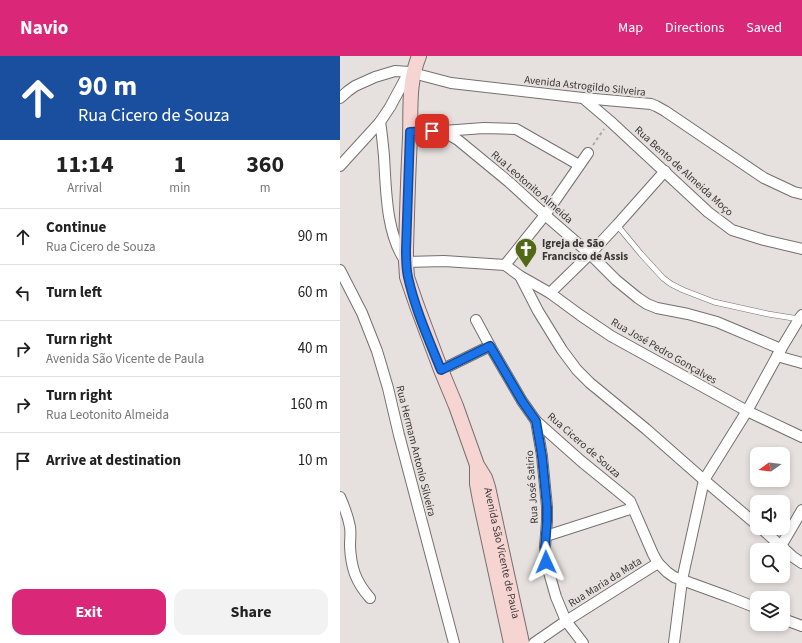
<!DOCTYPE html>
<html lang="en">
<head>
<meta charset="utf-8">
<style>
	:root { --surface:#fff; --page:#f2f2f2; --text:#222; --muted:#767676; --line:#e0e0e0; --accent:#db2777 }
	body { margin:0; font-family:"Source Sans 3",sans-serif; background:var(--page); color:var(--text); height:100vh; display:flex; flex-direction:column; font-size:15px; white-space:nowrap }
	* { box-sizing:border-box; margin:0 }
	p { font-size:13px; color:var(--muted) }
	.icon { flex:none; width:22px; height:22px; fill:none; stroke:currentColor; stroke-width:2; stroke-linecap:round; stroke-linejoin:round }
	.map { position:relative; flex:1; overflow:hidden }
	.panel { display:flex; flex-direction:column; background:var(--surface); width:340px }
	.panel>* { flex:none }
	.guide { background:#1a4fa0; color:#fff; overflow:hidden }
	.needle { width:26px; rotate:255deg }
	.buttons { position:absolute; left:410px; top:391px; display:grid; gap:8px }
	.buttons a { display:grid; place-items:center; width:40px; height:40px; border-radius:8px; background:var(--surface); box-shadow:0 2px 6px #0003; font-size:20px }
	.pin { position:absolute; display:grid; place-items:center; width:34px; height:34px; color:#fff; margin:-17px; border-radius:8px; box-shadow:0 2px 6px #0006 }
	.me { position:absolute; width:44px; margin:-22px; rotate:359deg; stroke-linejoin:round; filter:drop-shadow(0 0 3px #0008) }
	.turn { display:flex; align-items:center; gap:14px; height:84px; padding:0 12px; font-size:18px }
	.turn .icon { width:52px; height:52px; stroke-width:2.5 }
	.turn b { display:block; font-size:28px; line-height:34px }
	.eta { display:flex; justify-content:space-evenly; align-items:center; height:68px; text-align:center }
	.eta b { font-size:24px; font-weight:700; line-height:28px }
	.button { display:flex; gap:8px; margin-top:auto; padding:8px 12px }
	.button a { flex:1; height:46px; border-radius:12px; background:var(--accent); color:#fff; font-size:16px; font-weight:700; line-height:46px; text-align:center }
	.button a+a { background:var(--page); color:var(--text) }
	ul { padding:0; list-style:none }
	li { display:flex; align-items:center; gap:12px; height:56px; padding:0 12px; border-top:1px solid var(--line) }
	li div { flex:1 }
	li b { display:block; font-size:15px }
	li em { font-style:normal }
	header { display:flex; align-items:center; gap:24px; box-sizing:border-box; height:56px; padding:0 20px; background:var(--accent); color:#fff }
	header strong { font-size:19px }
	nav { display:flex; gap:22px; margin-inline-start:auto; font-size:14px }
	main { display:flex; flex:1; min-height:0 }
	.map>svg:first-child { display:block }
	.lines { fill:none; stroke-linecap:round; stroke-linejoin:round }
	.lane-casing { stroke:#75706e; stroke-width:6 }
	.street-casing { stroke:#75706e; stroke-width:12 }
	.secondary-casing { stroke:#75706e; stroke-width:16 }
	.path { stroke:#aba7a4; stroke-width:2; stroke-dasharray:3 3; stroke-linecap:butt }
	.lane { stroke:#fff; stroke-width:5 }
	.street { stroke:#fff; stroke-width:10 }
	.secondary { stroke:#f5d4d2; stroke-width:14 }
	.route-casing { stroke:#114b97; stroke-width:10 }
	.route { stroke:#1a73e8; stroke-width:7 }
	.labels { text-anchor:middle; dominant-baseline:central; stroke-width:4; stroke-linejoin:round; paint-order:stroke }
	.street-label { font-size:11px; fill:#383634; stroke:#e6e1de }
	.poi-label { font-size:11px; font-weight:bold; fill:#383634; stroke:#e6e1de; text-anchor:start }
</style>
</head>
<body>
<header>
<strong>Navio</strong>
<nav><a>Map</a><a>Directions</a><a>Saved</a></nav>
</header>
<main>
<section class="panel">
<div class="guide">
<div class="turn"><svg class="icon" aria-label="ahead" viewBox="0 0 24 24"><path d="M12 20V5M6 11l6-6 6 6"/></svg><div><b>90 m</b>Rua Cicero de Souza</div></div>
</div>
<div class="eta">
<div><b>11:14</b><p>Arrival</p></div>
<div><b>1</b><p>min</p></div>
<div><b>360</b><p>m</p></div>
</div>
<ul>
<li><svg class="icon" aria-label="ahead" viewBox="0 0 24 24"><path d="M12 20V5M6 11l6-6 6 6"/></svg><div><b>Continue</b><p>Rua Cicero de Souza</p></div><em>90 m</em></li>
<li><svg class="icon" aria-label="left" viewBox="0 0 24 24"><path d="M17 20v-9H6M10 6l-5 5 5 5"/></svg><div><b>Turn left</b></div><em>60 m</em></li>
<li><svg class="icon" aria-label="right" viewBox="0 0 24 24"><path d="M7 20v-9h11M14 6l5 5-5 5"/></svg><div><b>Turn right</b><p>Avenida São Vicente de Paula</p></div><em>40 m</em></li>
<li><svg class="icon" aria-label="right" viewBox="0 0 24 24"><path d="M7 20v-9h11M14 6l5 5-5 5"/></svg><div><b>Turn right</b><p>Rua Leotonito Almeida</p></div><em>160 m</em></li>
<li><svg class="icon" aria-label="arrive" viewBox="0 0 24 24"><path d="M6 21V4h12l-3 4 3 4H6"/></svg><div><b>Arrive at destination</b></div><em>10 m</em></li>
</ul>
<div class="button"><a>Exit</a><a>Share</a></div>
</section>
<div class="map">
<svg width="462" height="587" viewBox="0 0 462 587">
	<rect width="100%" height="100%" fill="#e6e1de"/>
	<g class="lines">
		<g class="lane-casing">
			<polyline id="lane" points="277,169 301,198 323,222 331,228 343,234 374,246 428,258 459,263"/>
		</g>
		<g class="street-casing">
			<g id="street">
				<polyline points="0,42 8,35 15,30 35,21 55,15 69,16 111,27 243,42 311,48 316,50 325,55 424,122 454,136 462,138"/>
				<polyline points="243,42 270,65 368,156 392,174 424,184 462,193"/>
				<path d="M40,66c2,12 3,23 4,34 2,33 2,79 22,106l38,-1 61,4 15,11 18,35 24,39 15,20 13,13 56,46 58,51 53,45"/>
				<polyline points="103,75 144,72 176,73 239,109"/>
				<polyline points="70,76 103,75 118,84 169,126 205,159 250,198 276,224 298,242 307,248 317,252 348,258 377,266 441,293"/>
				<polyline points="0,110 40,66 50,51 69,16"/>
				<polyline points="165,209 205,159 248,97"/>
				<polyline points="0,214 22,257 37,295 48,332 59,379 114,587"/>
				<polyline points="180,220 210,237 240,259 271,280 407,355 462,381"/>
				<polyline points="210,237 250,198 277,169 325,115"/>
				<polyline points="136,264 150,290 182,345 196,365 241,405 284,440 290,445 293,452 313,498 318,507 327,516 334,521 389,541 417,552"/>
				<polyline points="437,300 462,307"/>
				<polyline points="101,314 150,290"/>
				<polyline points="196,365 202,400 207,451 207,465 205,491 206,506 216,541 226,565 243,587"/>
				<path d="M0,441c4,9 8,19 10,30 1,6 0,12 0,19 1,21 5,35 20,52"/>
				<polyline points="421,472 453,501 462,507"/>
				<polyline points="206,480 293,452"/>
				<polyline points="441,490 462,454"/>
				<polyline points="443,563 462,570"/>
				<polyline points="194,587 226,565 318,507"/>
				<polyline points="334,587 342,524 364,424 407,355 441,293 459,263 462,259"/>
			</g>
		</g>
		<g class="secondary-casing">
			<g id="secondary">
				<path id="s1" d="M79,0c-11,27 -8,54 -9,82 -2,37 -3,75 -4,112v12l1,15 10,29 24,64 15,36 21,59 8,13 3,9 34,156"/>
				<polyline points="137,411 137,428 140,444 171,587"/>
			</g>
		</g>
		<polyline class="path" points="253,89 264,73"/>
		<use href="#lane" class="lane"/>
		<use href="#street" class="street"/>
		<use href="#secondary" class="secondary"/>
	</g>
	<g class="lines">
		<g class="route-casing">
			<path id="route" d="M92,75l-22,1 -4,118c0,9 0,18 2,27 7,32 21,63 33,93l49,-24 32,55 14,20 6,35 5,51v14l-2,26 1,15"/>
		</g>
		<use href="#route" class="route"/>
	</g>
	<defs>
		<g id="church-pin" transform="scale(1.15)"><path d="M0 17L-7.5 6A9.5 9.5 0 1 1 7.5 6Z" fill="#516817" stroke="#e6e1de"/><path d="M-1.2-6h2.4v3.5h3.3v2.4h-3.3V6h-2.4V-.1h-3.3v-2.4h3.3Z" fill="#fff"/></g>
	</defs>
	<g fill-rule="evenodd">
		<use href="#church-pin" x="186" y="193"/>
	</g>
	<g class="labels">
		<g class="street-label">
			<text transform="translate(245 30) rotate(6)">Avenida Astrogildo Silveira</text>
			<text transform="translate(344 115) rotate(42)">Rua Bento de Almeida Moço</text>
			<text transform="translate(192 131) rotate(41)">Rua Leotonito Almeida</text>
			<text transform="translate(324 295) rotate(30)">Rua José Pedro Gonçalves</text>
			<text transform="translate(244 389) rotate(41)">Rua Cicero de Souza</text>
			<text transform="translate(76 395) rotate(76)">Rua Hermam Antonio Silveira</text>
			<text transform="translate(192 431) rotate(-94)">Rua José Satirio</text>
			<text stroke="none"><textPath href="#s1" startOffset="515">Avenida São Vicente de Paula</textPath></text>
			<text transform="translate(265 526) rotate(-32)">Rua Maria da Mata</text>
		</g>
		<g class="poi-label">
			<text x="202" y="187">Igreja de São<tspan x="202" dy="13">Francisco de Assis</tspan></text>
		</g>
	</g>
</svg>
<div class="buttons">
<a><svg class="needle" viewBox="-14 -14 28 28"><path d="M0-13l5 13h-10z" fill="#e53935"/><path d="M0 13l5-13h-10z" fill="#767676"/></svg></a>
<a><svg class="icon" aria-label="sound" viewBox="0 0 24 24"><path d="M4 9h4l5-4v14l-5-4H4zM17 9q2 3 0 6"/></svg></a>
<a><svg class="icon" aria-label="search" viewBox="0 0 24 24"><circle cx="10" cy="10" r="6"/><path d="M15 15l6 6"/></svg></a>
<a><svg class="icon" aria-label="layers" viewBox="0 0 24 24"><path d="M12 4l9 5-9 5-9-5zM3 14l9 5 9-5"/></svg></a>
</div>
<div class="pin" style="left:92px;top:75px;background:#d93025"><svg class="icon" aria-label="arrive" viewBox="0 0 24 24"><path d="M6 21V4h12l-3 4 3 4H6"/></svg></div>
<svg class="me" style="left:206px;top:506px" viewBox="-20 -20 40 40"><path d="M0-17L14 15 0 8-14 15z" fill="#1a73e8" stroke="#fff" stroke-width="4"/></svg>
</div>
</main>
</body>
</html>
